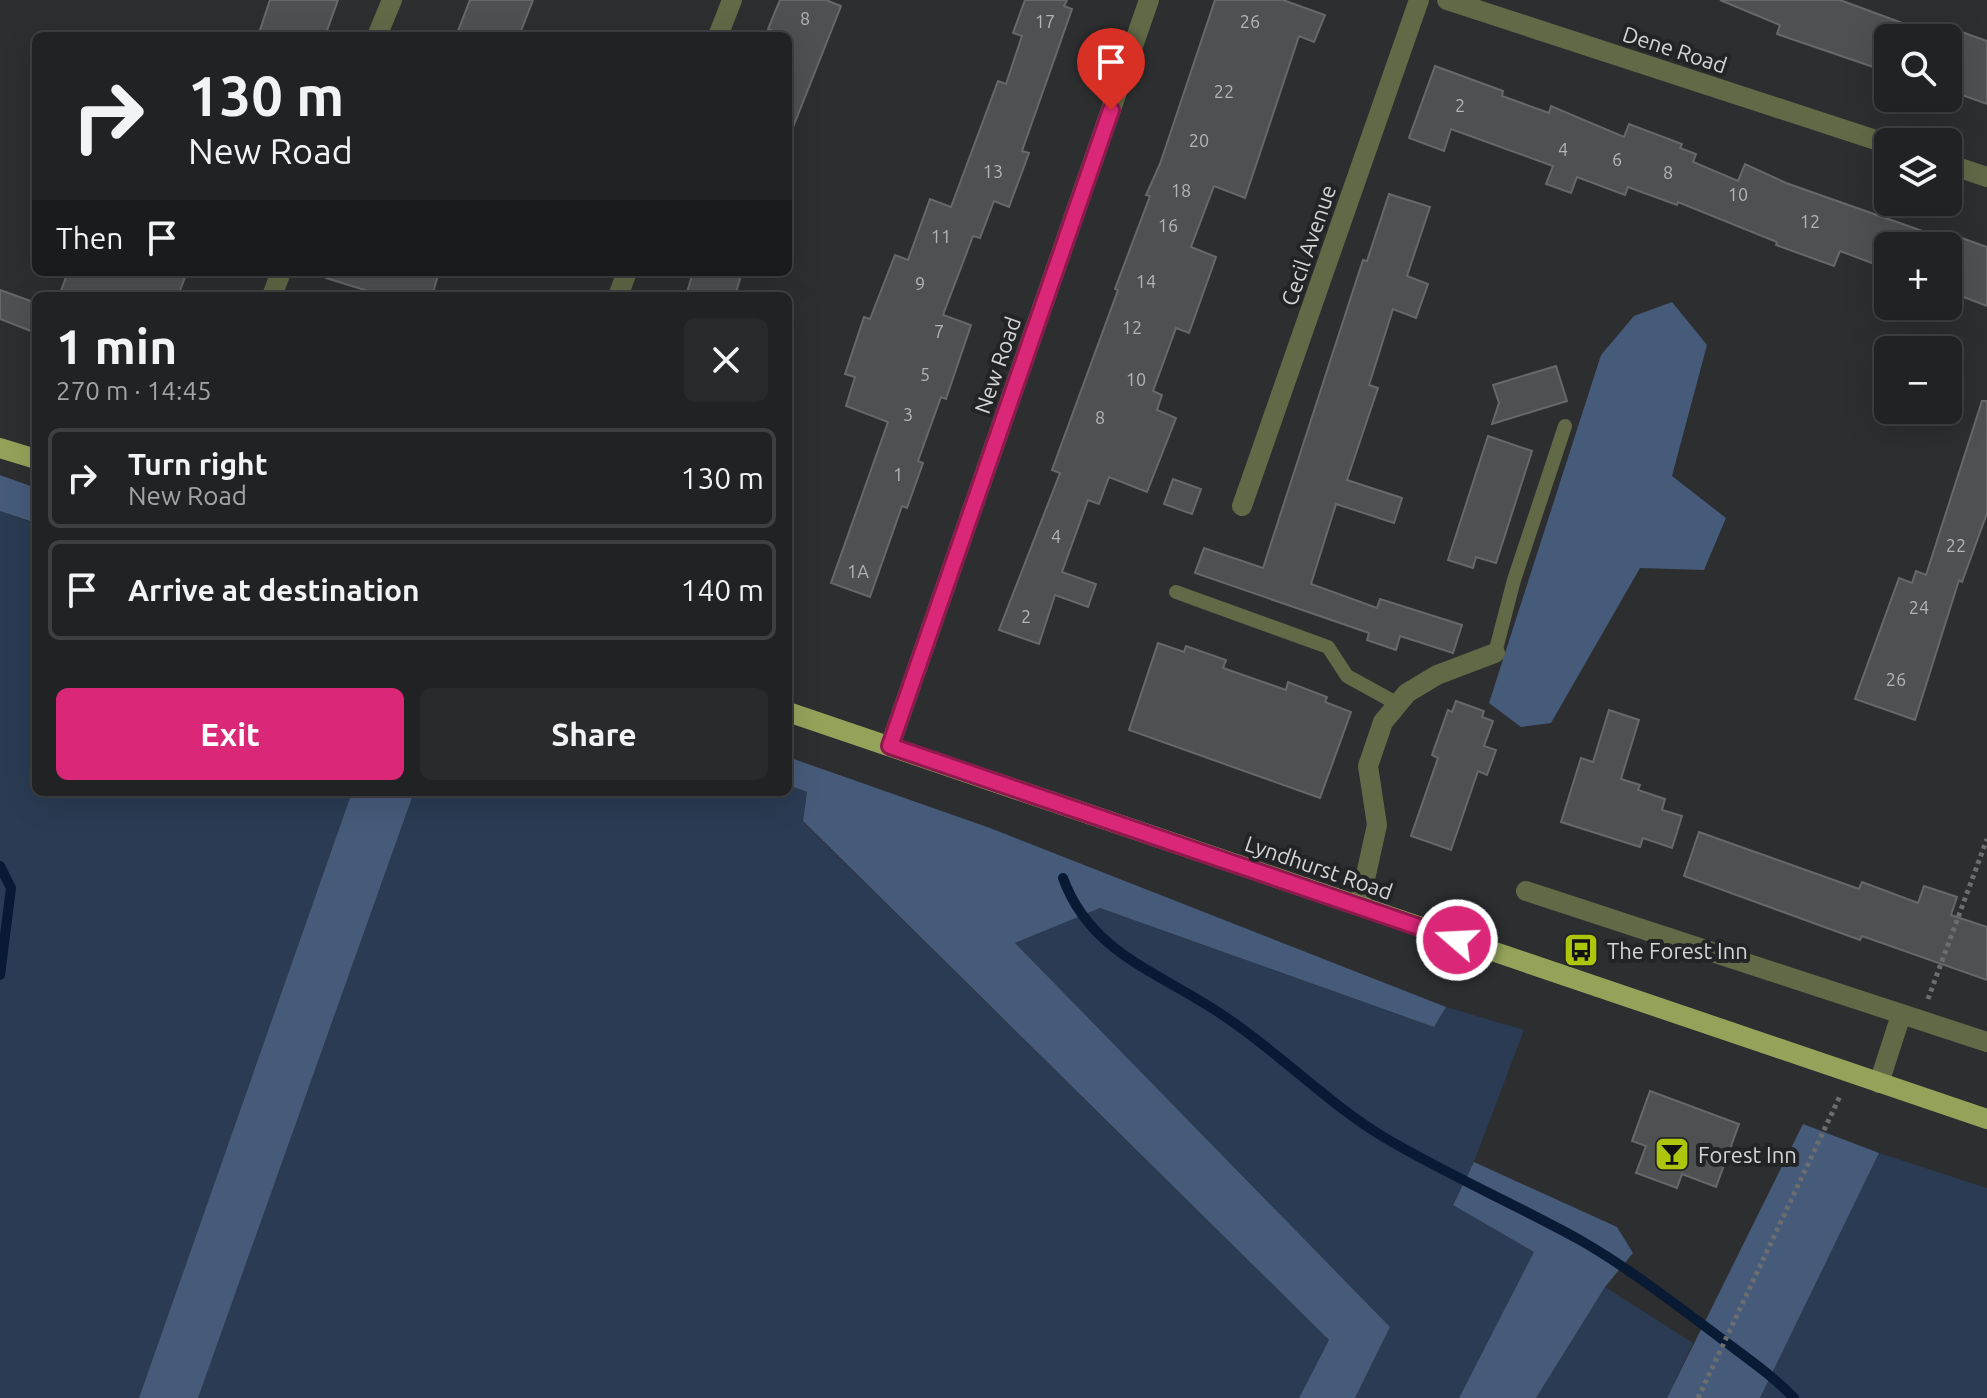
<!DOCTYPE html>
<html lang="en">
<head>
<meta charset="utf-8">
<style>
	:root { --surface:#212224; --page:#292a2c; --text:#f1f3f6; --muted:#a2a4a6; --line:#3e3f41; --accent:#db2777 }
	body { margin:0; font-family:Ubuntu,sans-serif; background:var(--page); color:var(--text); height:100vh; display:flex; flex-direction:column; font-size:30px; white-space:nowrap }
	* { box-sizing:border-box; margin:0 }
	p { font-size:26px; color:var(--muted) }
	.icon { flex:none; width:44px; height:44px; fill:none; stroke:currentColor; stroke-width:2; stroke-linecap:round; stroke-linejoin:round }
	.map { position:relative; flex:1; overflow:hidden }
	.panel { position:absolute; left:32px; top:292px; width:760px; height:504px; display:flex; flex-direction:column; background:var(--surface); border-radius:12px; box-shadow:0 8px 32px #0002,0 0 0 2px var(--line) }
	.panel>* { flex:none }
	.banner { position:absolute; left:32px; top:32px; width:760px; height:244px; border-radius:12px; box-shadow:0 8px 32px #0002,0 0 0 2px var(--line); background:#212224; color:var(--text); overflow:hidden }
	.controls { position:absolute; left:1874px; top:24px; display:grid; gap:16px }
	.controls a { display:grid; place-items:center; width:88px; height:88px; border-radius:12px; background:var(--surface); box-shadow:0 8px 32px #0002,0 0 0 2px var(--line); font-size:40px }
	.pin { position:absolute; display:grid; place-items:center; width:68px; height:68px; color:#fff; margin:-82px -34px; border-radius:50% 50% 50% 0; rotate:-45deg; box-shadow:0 0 8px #0007 }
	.pin .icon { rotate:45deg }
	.me { position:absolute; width:88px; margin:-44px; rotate:289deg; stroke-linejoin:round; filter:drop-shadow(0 0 6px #0008) }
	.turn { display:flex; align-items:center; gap:28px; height:168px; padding:0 24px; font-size:36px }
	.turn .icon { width:104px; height:104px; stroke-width:2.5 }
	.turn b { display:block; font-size:56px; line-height:68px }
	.then { display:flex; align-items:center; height:76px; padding:0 24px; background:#0003; gap:16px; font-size:30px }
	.round { display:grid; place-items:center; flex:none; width:84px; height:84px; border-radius:12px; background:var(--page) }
	.headline { display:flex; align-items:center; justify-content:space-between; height:136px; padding:0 24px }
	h1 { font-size:48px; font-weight:600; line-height:60px }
	.primary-button { display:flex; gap:16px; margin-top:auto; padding:16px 24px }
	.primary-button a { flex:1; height:92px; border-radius:12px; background:var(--accent); color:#fff; font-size:32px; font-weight:600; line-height:92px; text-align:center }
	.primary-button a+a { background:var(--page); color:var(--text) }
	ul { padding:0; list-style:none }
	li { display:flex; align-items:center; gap:24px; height:100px; margin:0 16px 12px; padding:0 8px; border:4px solid var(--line); border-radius:12px }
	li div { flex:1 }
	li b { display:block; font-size:30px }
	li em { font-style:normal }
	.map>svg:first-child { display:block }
	.green { fill:#2a3b53 }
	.forest { fill:#465b7a }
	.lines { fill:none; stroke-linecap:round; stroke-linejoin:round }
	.stream { stroke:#081a34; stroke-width:10 }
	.building { fill:#4e5052; stroke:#67686b; stroke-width:2 }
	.path { stroke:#6b6d6f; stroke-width:5; stroke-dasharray:4 4; stroke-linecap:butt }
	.service { stroke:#616947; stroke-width:14 }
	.minor { stroke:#616947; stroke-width:20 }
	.primary { stroke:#94a35a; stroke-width:20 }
	.route-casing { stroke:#8e194d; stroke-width:20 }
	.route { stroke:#db2777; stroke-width:14 }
	.labels { text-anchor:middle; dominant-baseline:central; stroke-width:8; stroke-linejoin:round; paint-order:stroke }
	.number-label { font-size:18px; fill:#b2b4b5 }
	.street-label { font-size:22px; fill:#d4d5d6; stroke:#232426 }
	.poi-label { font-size:22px; fill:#d4d5d6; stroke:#232426; text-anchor:start }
</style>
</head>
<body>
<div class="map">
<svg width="1987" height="1398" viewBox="0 0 1987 1398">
	<rect width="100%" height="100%" fill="#2c2e30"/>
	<g class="green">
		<polygon points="0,511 36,524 36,792 352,792 139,1398 0,1398"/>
		<polygon points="788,785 807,792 803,822 1329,1340 1299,1398 198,1398 414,792 788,792"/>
		<polygon points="1100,908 1434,1027 1446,1007 1524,1030 1474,1162 1453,1204 1535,1251 1459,1398 1355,1398 1390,1327 1015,943"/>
		<polygon points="1879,1153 1987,1188 1987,1398 1760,1398"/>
		<polygon points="1605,1287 1693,1343 1667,1398 1536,1398"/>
	</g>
	<g class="forest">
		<polygon points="1672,302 1707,345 1672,476 1726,518 1704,570 1640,568 1551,723 1521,727 1489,703 1601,355 1634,316"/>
		<polygon points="0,475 36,488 36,523 0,511"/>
		<polygon points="788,757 990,828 1446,1007 1434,1027 1100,908 1015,943 1390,1327 1355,1398 1299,1398 1329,1340 803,821 807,792 788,785"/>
		<polygon points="352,792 414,792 198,1398 139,1398"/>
		<polygon points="1803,1124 1879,1153 1760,1398 1667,1398"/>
		<polygon points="1474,1162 1617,1227 1633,1253 1605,1287 1536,1398 1459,1398 1534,1252 1453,1205"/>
	</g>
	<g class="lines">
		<g class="stream">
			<polyline points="0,866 11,888 0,975"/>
			<path d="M1063,878c28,77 99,95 161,138 57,38 104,88 163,123 63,37 130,66 193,101 47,27 91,61 134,93 27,21 56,40 80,65"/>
		</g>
	</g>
	<g class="building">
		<polygon points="270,0 338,0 325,36 258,36"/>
		<polygon points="470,0 533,0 519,36 456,36"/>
		<polygon points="780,0 826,0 841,6 790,135 788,36 768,29"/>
		<polygon points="1025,0 1067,0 1064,6 1072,9 1022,151 1029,153 1009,207 994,201 980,238 973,236 943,315 971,325 946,399 941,397 918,461 923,463 907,508 902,506 870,597 831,583 888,422 846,406 855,377 845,374 864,317 870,319 895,255 908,260 930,199 951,207 998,81 1006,84 1022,36 1013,33"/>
		<polygon points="1215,0 1283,0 1325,15 1314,42 1299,36 1245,198 1214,186 1191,247 1216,257 1189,333 1176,328 1153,391 1162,395 1157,410 1176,418 1147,492 1109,477 1099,504 1088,500 1062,572 1096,584 1088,607 1055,595 1039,644 999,630 1060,473 1052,470 1118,290 1115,289 1150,196 1146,195 1160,164"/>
		<polygon points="1720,0 1840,0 1935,35 1935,38 1888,38 1888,72 1777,34 1780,25"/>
		<polygon points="1948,27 1987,41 1987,104 1948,90"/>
		<polygon points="1435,66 1503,91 1502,96 1549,113 1551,106 1624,137 1629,124 1682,144 1680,148 1696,154 1693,162 1738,181 1745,164 1786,183 1948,240 1948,233 1987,247 1987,306 1948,291 1948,246 1888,246 1888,269 1840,251 1834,266 1776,245 1777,242 1678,202 1677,205 1628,187 1625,195 1577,177 1571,193 1546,184 1553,166 1451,129 1444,151 1409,138"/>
		<polygon points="1389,194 1430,207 1407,276 1428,284 1416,318 1393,309 1369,385 1378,388 1347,480 1402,498 1394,523 1336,504 1311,584 1377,608 1380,599 1462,625 1453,653 1400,636 1396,650 1367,640 1369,633 1195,573 1204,548 1263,568 1363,260 1367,261"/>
		<polygon points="68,272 187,272 178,296 59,296"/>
		<polygon points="327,272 439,272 432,296 384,296 326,278"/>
		<polygon points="693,272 742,272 735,296 686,296"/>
		<polygon points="0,290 36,303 36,333 0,319"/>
		<polygon points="1556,366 1567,401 1492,424 1499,403 1493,385"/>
		<polygon points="1982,401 1987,401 1987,513 1962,582 1959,580 1915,720 1855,699 1899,578 1912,583 1916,571 1926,575"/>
		<polygon points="1488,436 1532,451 1496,563 1476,557 1473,568 1448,560"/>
		<polygon points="1173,479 1201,489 1192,514 1164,504"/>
		<polygon points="1158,643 1184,652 1186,646 1226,660 1223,668 1286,690 1288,682 1327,697 1325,702 1351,712 1320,798 1129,730"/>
		<polygon points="1456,701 1484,711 1482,717 1493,721 1484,746 1496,750 1487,775 1478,771 1451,850 1411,836 1438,758 1432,755 1448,710 1452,712"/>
		<polygon points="1609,710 1639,720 1621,779 1640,785 1638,790 1665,799 1662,810 1682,816 1672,848 1643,838 1640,847 1561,822 1581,758 1593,762"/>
		<polygon points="1699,832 1859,889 1862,882 1918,903 1924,886 1957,897 1951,915 1987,927 1987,980 1862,936 1860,940 1684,876"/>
		<polygon points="1650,1091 1739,1124 1716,1187 1682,1174 1677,1188 1636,1173 1646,1146 1632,1141"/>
	</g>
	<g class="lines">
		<g class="path">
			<polyline points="1928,999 1987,839"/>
			<polyline points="1698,1398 1840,1096"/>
		</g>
		<g class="service">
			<polyline points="1176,592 1328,647 1347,676 1396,703"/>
			<polyline points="1495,653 1514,580 1565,426"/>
		</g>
		<g class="minor">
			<polyline points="1447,0 1888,144"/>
			<polyline points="377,36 392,0"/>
			<polyline points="718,36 732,0"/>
			<polyline points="1948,164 1987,177"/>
			<polyline points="272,296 281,272"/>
			<polyline points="618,296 627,272"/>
			<polyline points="1242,506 1419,0"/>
			<polyline points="890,746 1149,0"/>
			<polyline points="1526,891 1987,1042"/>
			<polyline points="1359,906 1377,825 1368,766 1383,722 1407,693 1437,675 1495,653"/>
			<polyline points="1879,1083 1901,1015"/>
		</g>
		<g class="primary">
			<polyline points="0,448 36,459"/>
			<polyline points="788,712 1987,1119"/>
		</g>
	</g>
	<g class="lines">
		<g class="route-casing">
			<polyline id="route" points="1111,110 890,746 1457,940"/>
		</g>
		<use href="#route" class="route"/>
	</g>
	<defs>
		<g id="bus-square" transform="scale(1.8)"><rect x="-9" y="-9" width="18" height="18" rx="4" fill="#adc60d" stroke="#232426"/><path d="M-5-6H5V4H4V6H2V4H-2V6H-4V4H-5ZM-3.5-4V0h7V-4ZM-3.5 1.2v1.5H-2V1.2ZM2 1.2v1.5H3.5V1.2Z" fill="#111"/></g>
		<g id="bar-square" transform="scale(1.8)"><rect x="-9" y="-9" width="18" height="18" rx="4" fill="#adc60d" stroke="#232426"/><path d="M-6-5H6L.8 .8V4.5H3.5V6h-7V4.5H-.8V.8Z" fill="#111"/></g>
	</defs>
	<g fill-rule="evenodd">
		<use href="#bus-square" x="1581" y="950"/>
		<use href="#bar-square" x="1672" y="1154"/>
	</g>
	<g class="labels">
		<g class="number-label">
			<text x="805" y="18">8</text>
			<text x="1045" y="21">17</text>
			<text x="1250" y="21">26</text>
			<text x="1224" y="91">22</text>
			<text x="1460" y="105">2</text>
			<text x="1199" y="140">20</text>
			<text x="1563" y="149">4</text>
			<text x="1617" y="159">6</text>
			<text x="993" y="171">13</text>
			<text x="1668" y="172">8</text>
			<text x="1181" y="190">18</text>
			<text x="1738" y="194">10</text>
			<text x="1810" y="221">12</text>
			<text x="1168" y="225">16</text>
			<text x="941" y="236">11</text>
			<text x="1146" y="281">14</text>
			<text x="920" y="283">9</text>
			<text x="1132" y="327">12</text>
			<text x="939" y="331">7</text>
			<text x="925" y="374">5</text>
			<text x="1136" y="379">10</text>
			<text x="908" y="414">3</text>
			<text x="1100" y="417">8</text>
			<text x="898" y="474">1</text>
			<text x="1056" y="536">4</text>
			<text x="1956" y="545">22</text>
			<text x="858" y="571">1A</text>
			<text x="1919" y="607">24</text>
			<text x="1026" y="616">2</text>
			<text x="1896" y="679">26</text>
		</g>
		<g class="street-label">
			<text transform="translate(1675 49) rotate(18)">Dene Road</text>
			<text transform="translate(1308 245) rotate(-71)">Cecil Avenue</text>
			<text transform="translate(997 365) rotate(-71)">New Road</text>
			<text transform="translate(1319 867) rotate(19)">Lyndhurst Road</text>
		</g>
		<g class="poi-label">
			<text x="1607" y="950">The Forest Inn</text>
			<text x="1698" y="1154">Forest Inn</text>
		</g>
	</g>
</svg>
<div class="controls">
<a><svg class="icon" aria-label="search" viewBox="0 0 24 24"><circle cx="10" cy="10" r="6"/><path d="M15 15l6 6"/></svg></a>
<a><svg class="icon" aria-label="layers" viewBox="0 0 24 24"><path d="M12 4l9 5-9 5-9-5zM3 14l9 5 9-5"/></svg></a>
<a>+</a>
<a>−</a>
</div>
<div class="pin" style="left:1111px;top:110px;background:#d93025"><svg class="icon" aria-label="arrive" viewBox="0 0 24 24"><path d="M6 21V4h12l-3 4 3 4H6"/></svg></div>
<svg class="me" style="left:1457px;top:940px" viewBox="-20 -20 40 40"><circle r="17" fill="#db2777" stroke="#fff" stroke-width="3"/><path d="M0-11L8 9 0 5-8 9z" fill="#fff"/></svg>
<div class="banner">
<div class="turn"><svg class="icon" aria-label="right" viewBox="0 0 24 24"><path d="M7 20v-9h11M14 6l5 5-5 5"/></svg><div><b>130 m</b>New Road</div></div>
<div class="then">Then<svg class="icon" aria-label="arrive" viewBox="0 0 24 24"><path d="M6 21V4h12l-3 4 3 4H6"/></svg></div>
</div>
<section class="panel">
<div class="headline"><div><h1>1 min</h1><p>270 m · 14:45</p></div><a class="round"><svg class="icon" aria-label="close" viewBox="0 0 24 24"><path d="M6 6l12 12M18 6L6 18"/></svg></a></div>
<ul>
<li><svg class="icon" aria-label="right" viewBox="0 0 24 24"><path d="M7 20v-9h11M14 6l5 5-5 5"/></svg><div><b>Turn right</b><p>New Road</p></div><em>130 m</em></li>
<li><svg class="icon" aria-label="arrive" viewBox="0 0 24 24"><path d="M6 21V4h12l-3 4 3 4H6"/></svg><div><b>Arrive at destination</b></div><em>140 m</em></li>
</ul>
<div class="primary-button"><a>Exit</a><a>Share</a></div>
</section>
</div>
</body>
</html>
